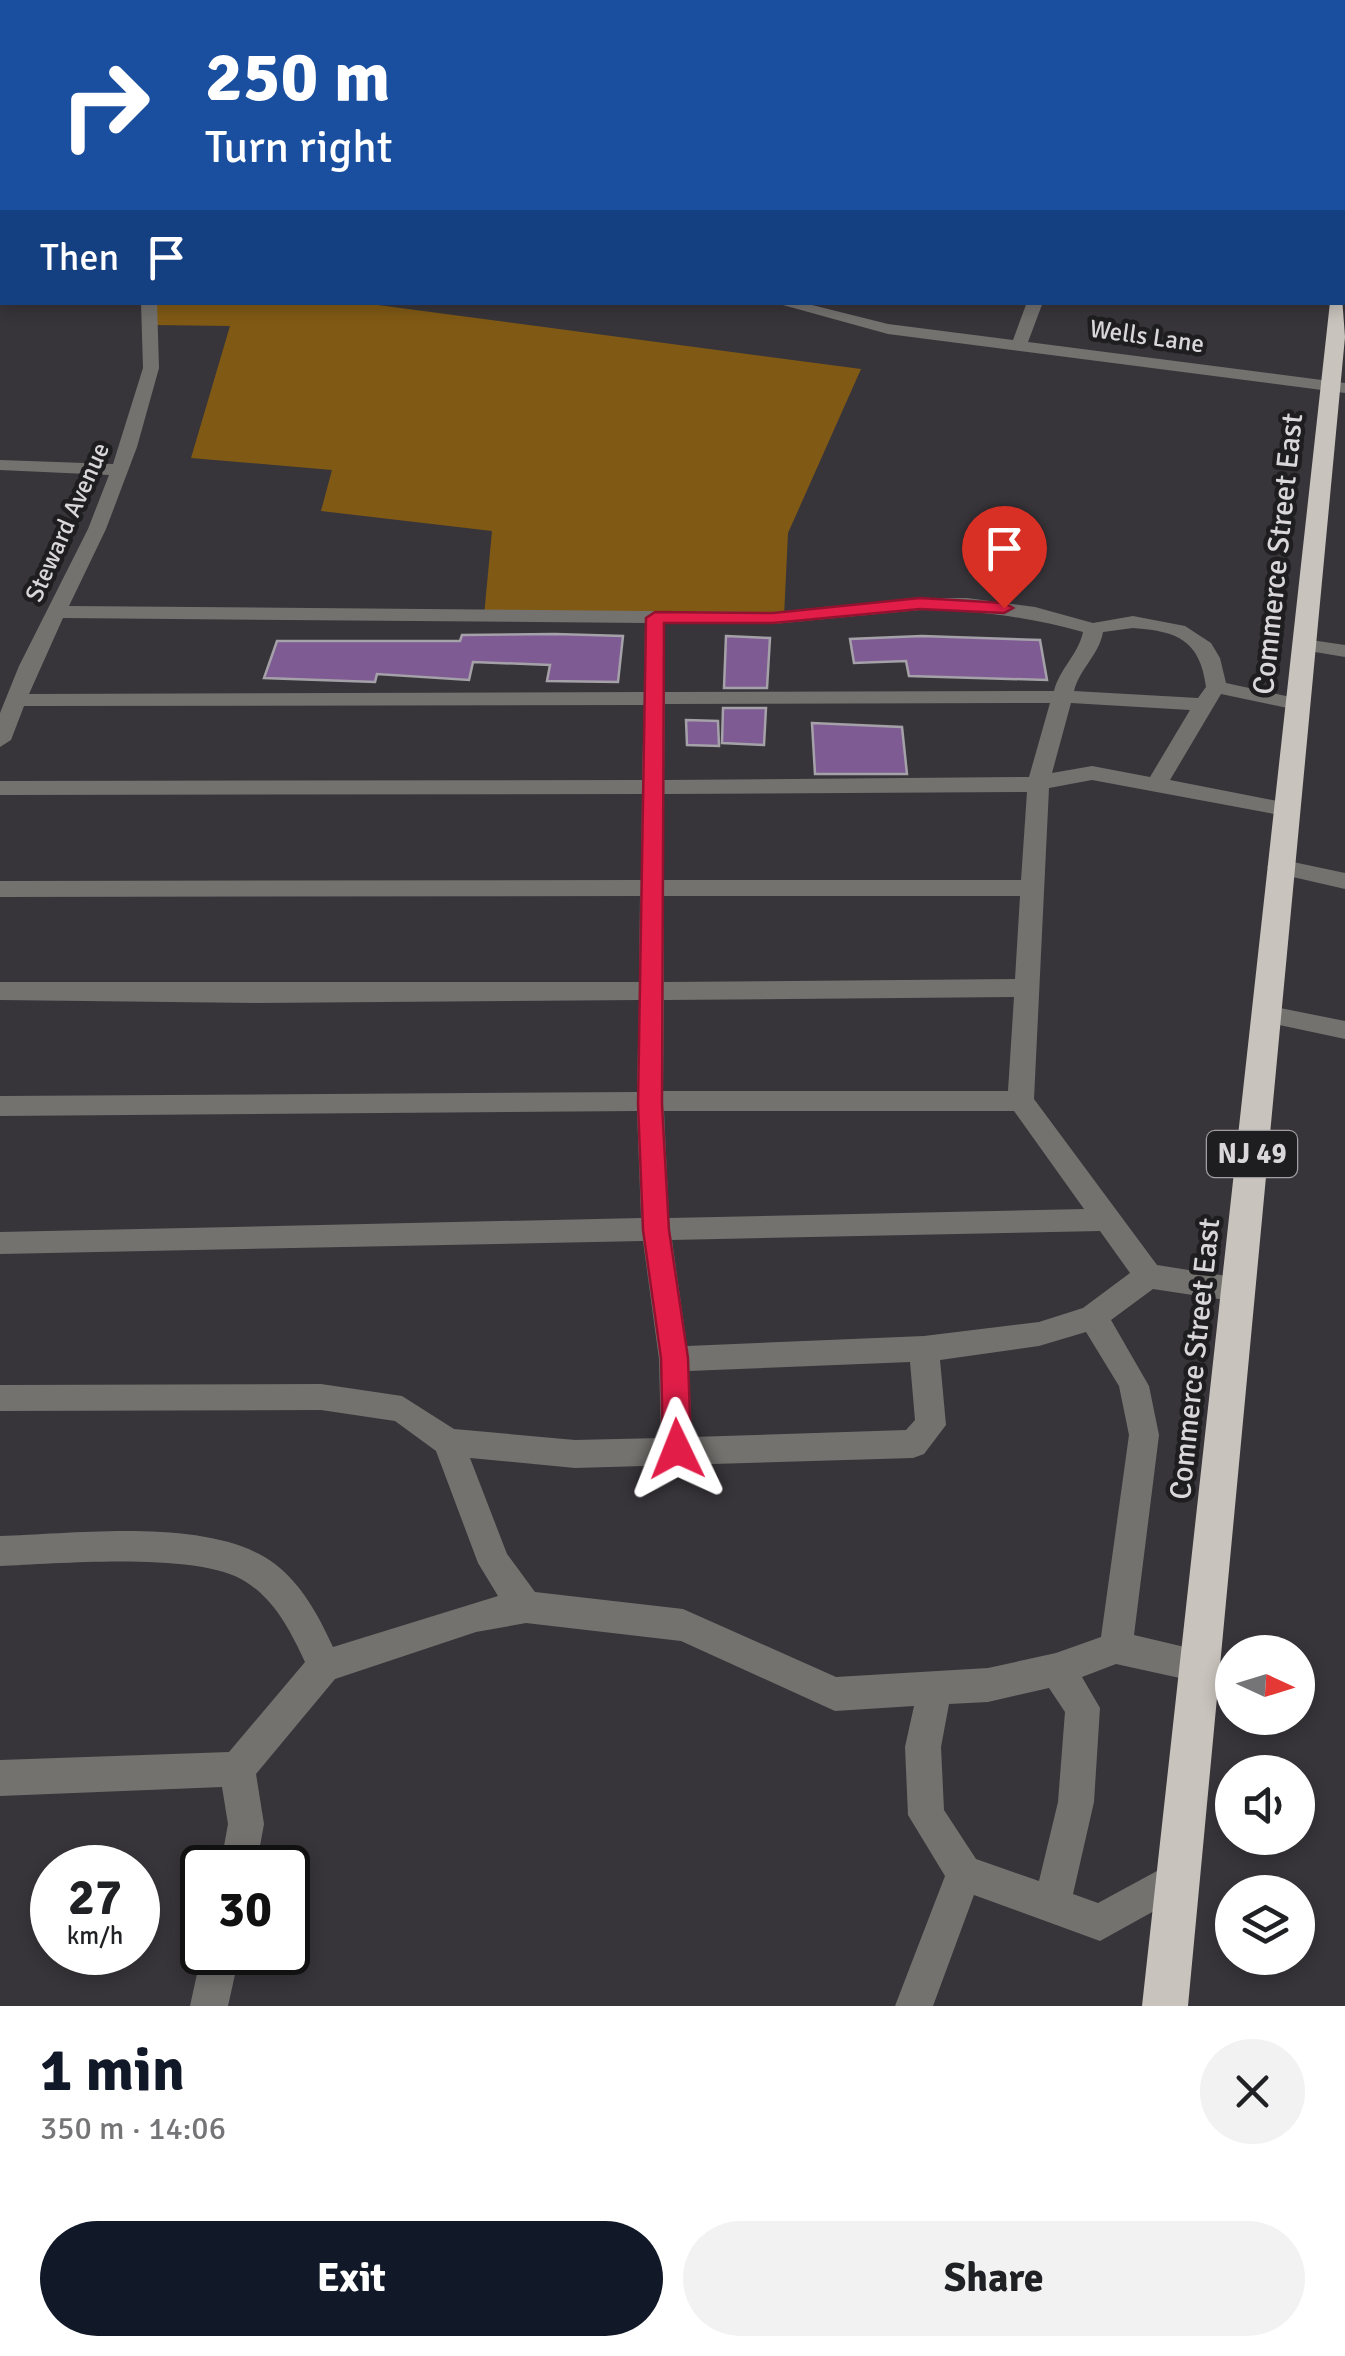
<!DOCTYPE html>
<html lang="en">
<head>
<meta charset="utf-8">
<style>
	:root { --surface:#fff; --page:#f2f2f2; --text:#202124; --muted:#757577; --accent:#111827 }
	body { margin:0; font-family:Signika,sans-serif; background:var(--page); color:var(--text); height:100vh; display:flex; flex-direction:column; font-size:38px; white-space:nowrap }
	* { box-sizing:border-box; margin:0 }
	p { font-size:32px; color:var(--muted) }
	.icon { flex:none; width:55px; height:55px; fill:none; stroke:currentColor; stroke-width:2; stroke-linecap:round; stroke-linejoin:round }
	.map { position:relative; height:2006px; overflow:hidden }
	.side { display:flex; flex-direction:column; background:var(--surface); flex:1 }
	.side>* { flex:none }
	.guide { position:absolute; left:0px; top:0px; width:1345px; height:305px; box-shadow:0 5px 15px #0003; background:#1a4fa0; color:#fff; overflow:hidden }
	.needle { width:65px; rotate:94deg }
	.controls { position:absolute; left:1215px; top:1635px; display:grid; gap:20px }
	.controls a { display:grid; place-items:center; width:100px; height:100px; border-radius:50%; background:var(--surface); box-shadow:0 5px 15px #0003; font-size:50px }
	.speed { position:absolute; left:30px; top:1845px; display:flex; gap:20px; font-size:50px; font-weight:700; text-align:center }
	.speed>* { display:grid; place-content:center; width:130px; height:130px; border-radius:50%; background:var(--surface); box-shadow:0 5px 15px #0003; line-height:1 }
	.speed small { font-size:25px; font-weight:400 }
	.speed .limit { border:5px solid #111; border-radius:15px; background:#fff; color:#111 }
	.pin { position:absolute; display:grid; place-items:center; width:85px; height:85px; color:#fff; margin:-102px -42px; border-radius:50% 50% 50% 0; rotate:-45deg; box-shadow:0 0 10px #0007 }
	.pin .icon { rotate:45deg }
	.me { position:absolute; width:110px; margin:-55px; rotate:358deg; stroke-linejoin:round; filter:drop-shadow(0 0 8px #0008) }
	.turn { display:flex; align-items:center; gap:35px; height:210px; padding:0 40px; font-size:45px }
	.turn .icon { width:130px; height:130px; stroke-width:2.5 }
	.turn b { display:block; font-size:70px; line-height:85px }
	.then { display:flex; align-items:center; height:95px; padding:0 40px; background:#0003; gap:20px; font-size:38px }
	.round { display:grid; place-items:center; flex:none; width:105px; height:105px; border-radius:52px; background:var(--page) }
	.headline { display:flex; align-items:center; justify-content:space-between; height:170px; padding:0 40px }
	h1 { font-size:60px; font-weight:700; line-height:75px; color:var(--accent) }
	.primary-button { display:flex; gap:20px; margin-top:auto; padding:20px 40px }
	.primary-button a { flex:1; height:115px; border-radius:60px; background:var(--accent); color:#fff; font-size:40px; font-weight:700; line-height:115px; text-align:center }
	.primary-button a+a { background:var(--page); color:var(--text) }
	.map>svg:first-child { display:block }
	.forest { fill:#805a15 }
	.building { fill:#7f5b93; stroke:#a5a1a8; stroke-width:2.5 }
	.lines { fill:none; stroke-linecap:round; stroke-linejoin:round }
	.minor { fill:#74726f; fill-rule:evenodd }
	.major { fill:#b0aca6; fill-rule:evenodd }
	.highway { fill:#c8c3bc; fill-rule:evenodd }
	.route { fill:#e11d48; stroke:#92132f; stroke-width:2.5 }
	.labels { text-anchor:middle; dominant-baseline:central; stroke-width:9; stroke-linejoin:round; paint-order:stroke }
	.far-street-label { font-size:25px; fill:#d9d7da; stroke:#1e1d1f }
	.shield { fill:#1e1d1f; stroke:#a19fa2; stroke-width:2.5 }
	.shield-label { font-size:28px; font-weight:bold; fill:#d9d7da }
	.street-label { font-size:30px; fill:#d9d7da; stroke:#1e1d1f }
</style>
</head>
<body>
<div class="map">
<svg width="1345" height="2006" viewBox="0 0 1345 2006">
	<rect width="100%" height="100%" fill="#38353a"/>
	<polygon class="forest" points="355,302 861,369 788,533 784,616 484,616 492,531 321,511 332,470 191,458 230,326 152,325 156,303"/>
	<g class="building">
		<polygon points="555,634 623,636 618,682 547,681 550,665 473,662 469,680 377,674 375,682 264,678 277,641 460,641 462,635"/>
		<polygon points="726,636 770,638 767,688 724,688"/>
		<polygon points="922,636 1040,640 1047,680 909,676 906,661 854,663 850,639"/>
		<polygon points="723,708 766,708 764,745 722,743"/>
		<polygon points="686,720 718,721 719,746 687,745"/>
		<polygon points="812,723 902,727 907,774 815,774"/>
	</g>
	<g class="lines">
		<g class="minor">
			<path d="M141,302h16l2,66 -22,79 -31,82 -37,77 704,6 147,-14h47l68,9 58,16 40,-7 52,10 26,17 9,15 6,25 78,17 3,4 -10,6 -76,-16 -51,86 123,24 3,5 -3,5 -8,2 -193,-36 -43,8 -15,311 123,166 82,13 10,4 4,8 -4,8 -10,4 -86,-13 -42,31 38,66 10,49 -25,200 76,18 5,12 -5,12 -12,5 -82,-18 -34,13 18,31 -6,94 -21,92 25,9 81,-44 13,5 5,13 -5,13 -92,51 -126,-46 -41,111h-38l50,-130 -37,-61 -3,-68 9,-41 -79,5 -154,-70 -155,-18 -50,9 -141,47 -79,95 8,50 -8,44h-36l8,-44 -6,-37 -222,9v-36l229,-8 76,-90c-14,-30 -30,-62 -59,-80 -47,-31 -188,-18 -246,-16v-30c77,-2 212,-20 275,28 27,21 44,52 58,83l165,-51 -20,-33 -42,-112 -41,-30 -74,-11 -321,1v-26l321,-1 81,12 52,33 121,11 86,-2 -2,-79 -16,-118 -643,13v-22l641,-14 -4,-107 -637,5v-20l637,-4 2,-92 -383,3 -256,-3v-18h639l1,-86 -640,1v-16l641,-1 1,-86 -642,1v-14l642,-1 2,-75 -620,1 -13,34 -11,7v-34l19,-47 69,-137 21,-54 -109,-5v-10l113,4 30,-96zM920,610c57,0 109,7 163,22 -5,23 -23,36 -29,59l-389,1v-69l108,1zM63,618l582,5 -1,69 -615,2zM1133,628c44,3 67,12 73,59l-8,11 -124,-7c6,-23 25,-36 29,-59zM1050,703l-21,74 -365,3 1,-76zM1071,703l119,7 -40,67 -58,-11 -40,7zM1027,792l-6,88h-357v-86zM664,896h356l-5,83 -351,3zM1014,997l-6,94h-345l1,-91zM664,1111h350l70,98 -415,9zM1100,1231l30,42 -47,35 -44,14 -115,14 -237,10 -15,-106zM1086,1332l33,54 10,49 -28,202 -45,16 -68,15 -152,9 -153,-68 -148,-17 -28,-38 -37,-96 105,10 338,-10 11,-4 22,-29 -6,-65 99,-14zM910,1362l5,58 -9,10 -214,7 -3,-66zM1049,1688l16,24 -7,90 -19,79 -63,-22 -32,-49 -3,-63 8,-43 39,-2z"/>
			<polygon points="772,302 800,302 888,324 1013,340 1027,302 1043,302 1028,342 1345,383 1345,393 888,334"/>
			<polygon points="1304,639 1345,645 1345,657 1297,649 1297,641"/>
			<polygon points="1279,859 1345,873 1345,889 1271,872 1267,867"/>
			<polygon points="1265,1005 1345,1021 1345,1039 1256,1020 1252,1014 1256,1008"/>
			<polygon points="202,1951 240,1952 228,2006 190,2006"/>
		</g>
		<polygon class="major" points="2,279 2,290 0,291 0,280"/>
		<g class="highway">
			<polygon points="1342,241 1345,241 1342,275"/>
			<polygon points="1342,297 1345,337 1188,2006 1142,2006 1330,302 1342,302"/>
		</g>
	</g>
	<polygon class="route" points="920,598 1004,603 1013,608 1004,613 920,609 773,623 664,623 662,1104 669,1230 688,1358 691,1449 687,1458 677,1462 667,1458 663,1449 661,1358 643,1230 638,1104 646,618 655,612 773,613"/>
	<g class="labels">
		<g class="far-street-label">
			<text transform="translate(1147 336) rotate(8)">Wells Lane</text>
			<text transform="translate(67 522) rotate(-66)">Steward Avenue</text>
		</g>
		<rect class="shield" x="1207" y="1131" width="90" height="46" rx="8"/>
		<g class="shield-label">
			<text x="1252" y="1154">NJ 49</text>
		</g>
		<g class="street-label">
			<text transform="translate(1278 554) rotate(-84)">Commerce Street East</text>
			<text transform="translate(1195 1359) rotate(-84)">Commerce Street East</text>
		</g>
	</g>
</svg>
<div class="controls">
<a><svg class="needle" viewBox="-14 -14 28 28"><path d="M0-13l5 13h-10z" fill="#e53935"/><path d="M0 13l5-13h-10z" fill="#757577"/></svg></a>
<a><svg class="icon" aria-label="sound" viewBox="0 0 24 24"><path d="M4 9h4l5-4v14l-5-4H4zM17 9q2 3 0 6"/></svg></a>
<a><svg class="icon" aria-label="layers" viewBox="0 0 24 24"><path d="M12 4l9 5-9 5-9-5zM3 14l9 5 9-5"/></svg></a>
</div>
<div class="speed"><div>27<small>km/h</small></div><div class="limit">30</div></div>
<div class="pin" style="left:1004px;top:608px;background:#d93025"><svg class="icon" aria-label="arrive" viewBox="0 0 24 24"><path d="M6 21V4h12l-3 4 3 4H6"/></svg></div>
<svg class="me" style="left:677px;top:1449px" viewBox="-20 -20 40 40"><path d="M0-17L14 15 0 8-14 15z" fill="#e11d48" stroke="#fff" stroke-width="4"/></svg>
<div class="guide">
<div class="turn"><svg class="icon" aria-label="right" viewBox="0 0 24 24"><path d="M7 20v-9h11M14 6l5 5-5 5"/></svg><div><b>250 m</b>Turn right</div></div>
<div class="then">Then<svg class="icon" aria-label="arrive" viewBox="0 0 24 24"><path d="M6 21V4h12l-3 4 3 4H6"/></svg></div>
</div>
</div>
<section class="side">
<div class="headline"><div><h1>1 min</h1><p>350 m · 14:06</p></div><a class="round"><svg class="icon" aria-label="close" viewBox="0 0 24 24"><path d="M6 6l12 12M18 6L6 18"/></svg></a></div>
<div class="primary-button"><a>Exit</a><a>Share</a></div>
</section>
</body>
</html>
